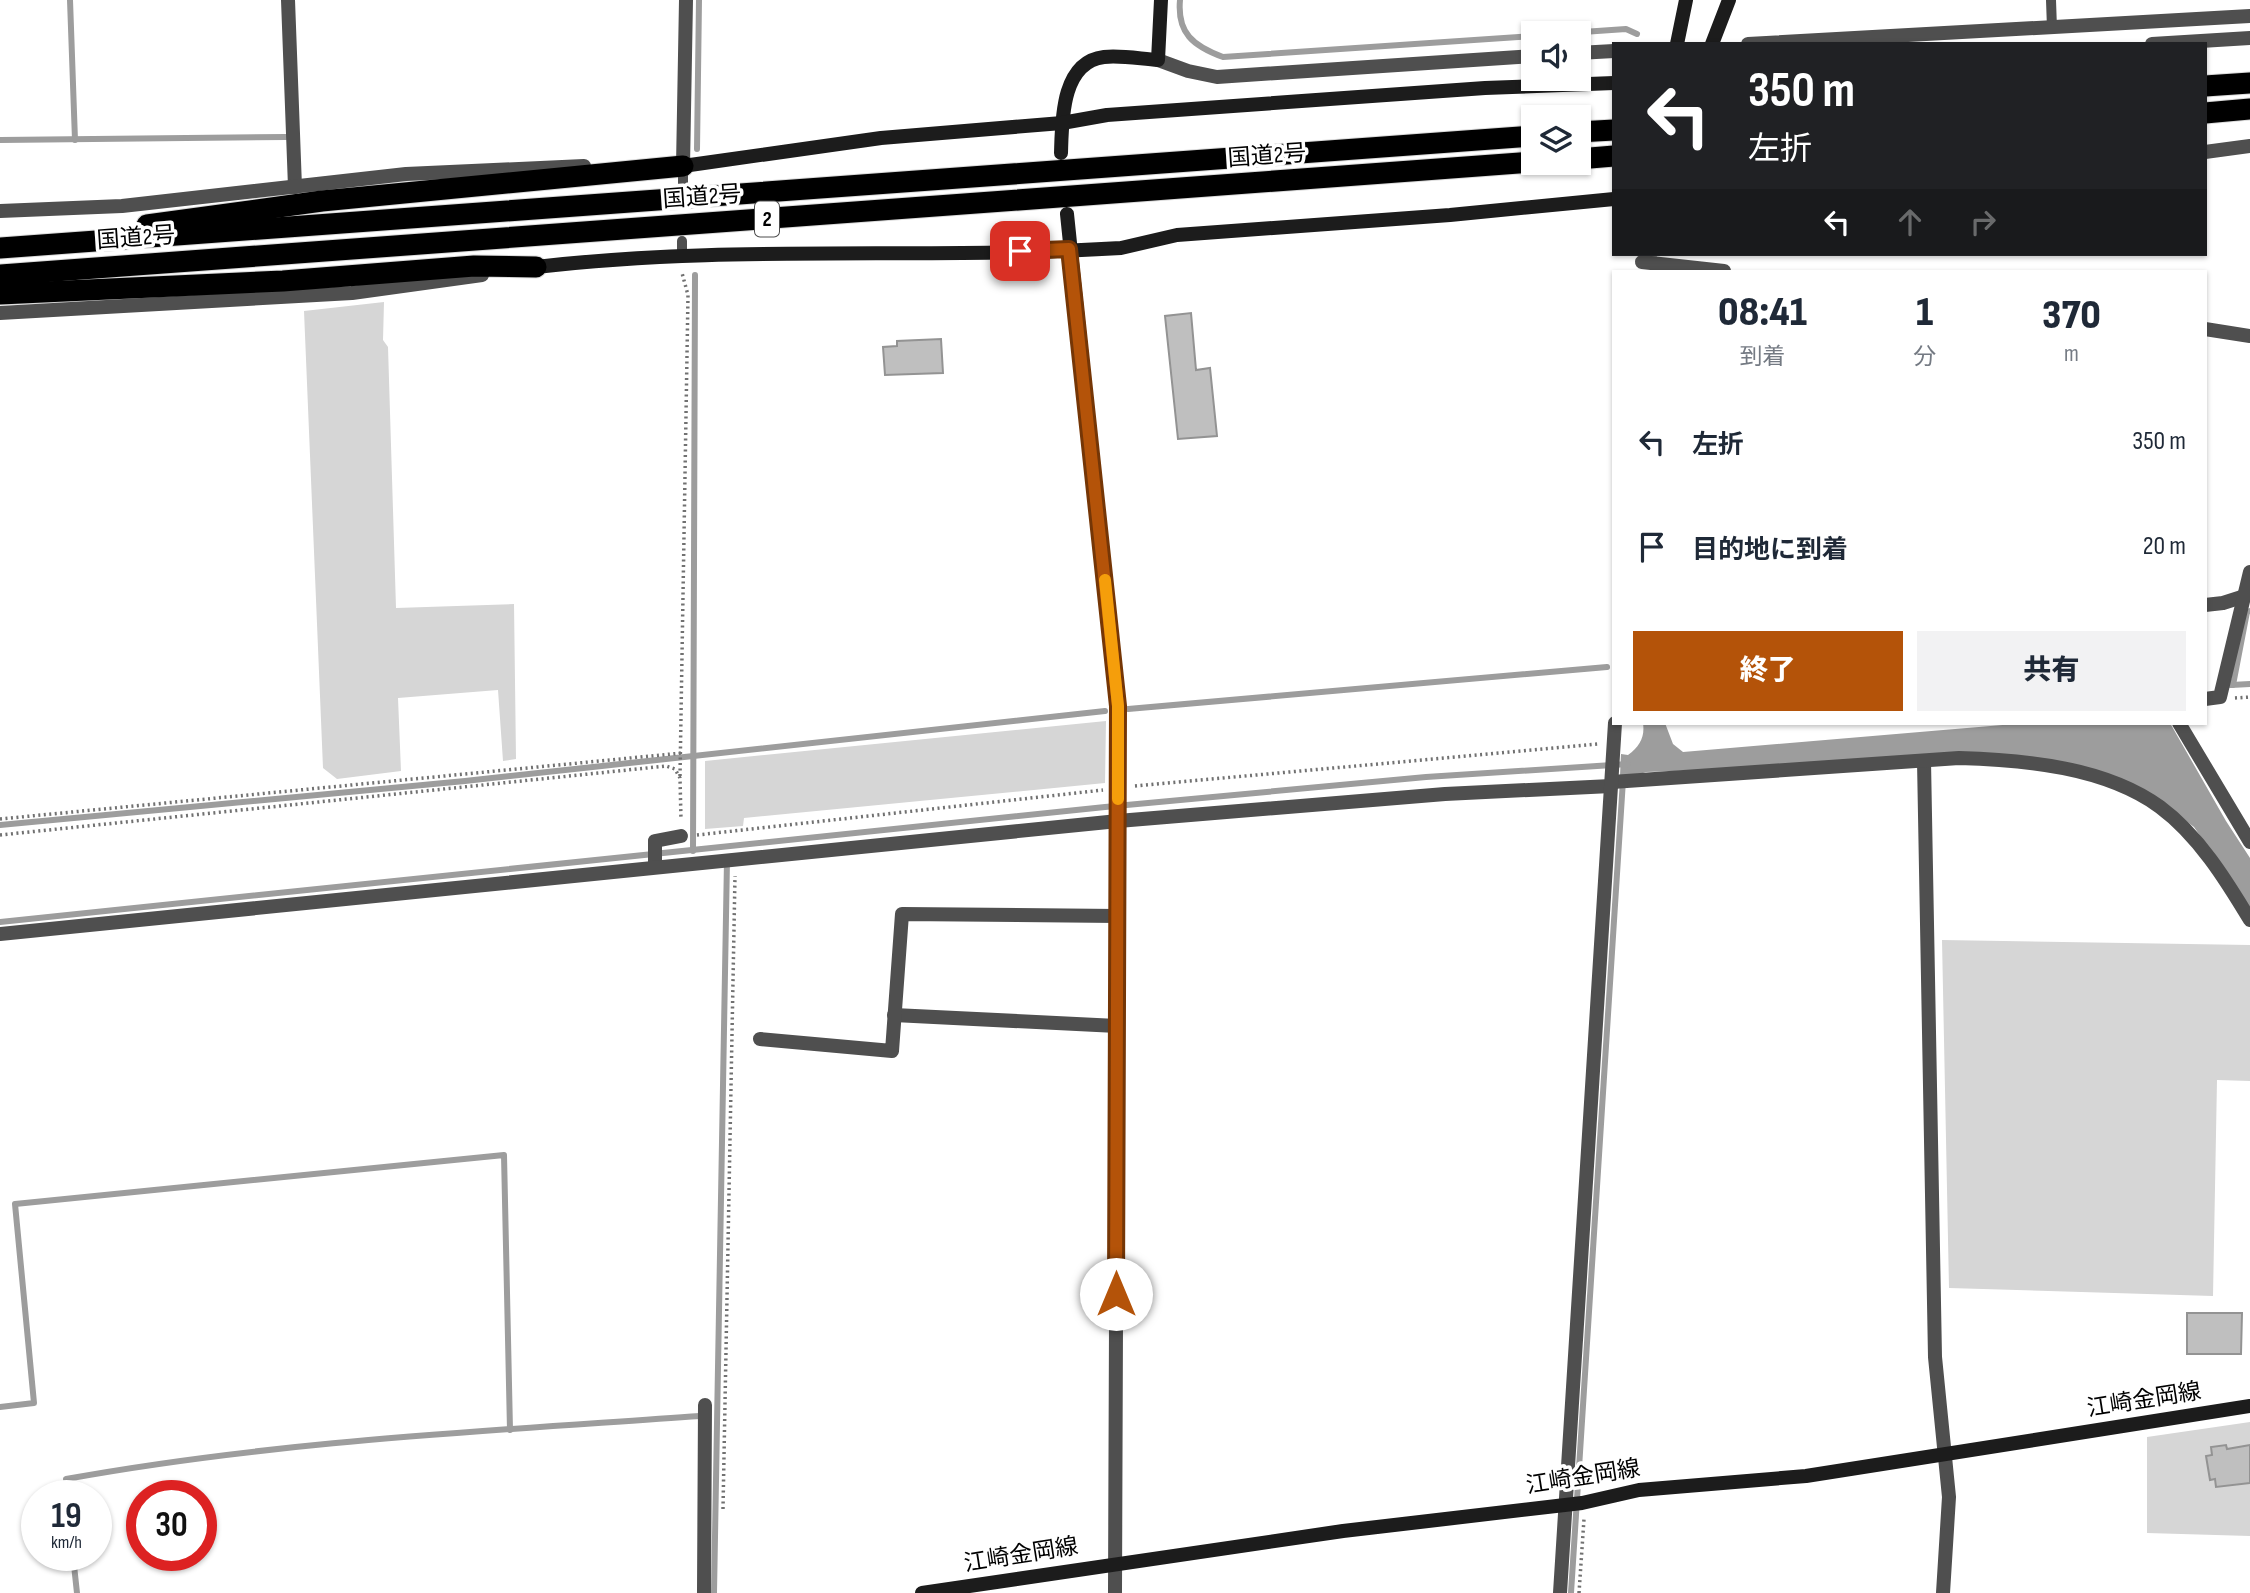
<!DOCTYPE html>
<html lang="ja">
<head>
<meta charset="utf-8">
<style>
	:root { --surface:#fff; --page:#f2f2f3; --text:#1f2937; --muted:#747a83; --accent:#b45309 }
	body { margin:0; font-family:"Sofia Sans Condensed","Noto Sans JP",sans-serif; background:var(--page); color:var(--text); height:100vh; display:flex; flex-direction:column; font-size:26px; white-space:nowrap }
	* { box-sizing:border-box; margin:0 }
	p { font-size:23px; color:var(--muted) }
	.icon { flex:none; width:38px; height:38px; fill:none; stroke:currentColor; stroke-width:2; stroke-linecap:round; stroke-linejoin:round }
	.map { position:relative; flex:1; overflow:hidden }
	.panel { position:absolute; left:1612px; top:270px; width:595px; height:455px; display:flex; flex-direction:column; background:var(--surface); border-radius:0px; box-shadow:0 2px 5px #0004 }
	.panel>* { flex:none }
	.banner { position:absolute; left:1612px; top:42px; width:595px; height:214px; border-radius:0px; box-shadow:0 2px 5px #0004; background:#202124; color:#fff; overflow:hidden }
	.buttons { position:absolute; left:1521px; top:21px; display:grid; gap:14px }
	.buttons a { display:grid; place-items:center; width:70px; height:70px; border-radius:0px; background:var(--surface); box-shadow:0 2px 5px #0004; font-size:35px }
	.speed { position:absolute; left:21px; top:1480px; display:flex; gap:14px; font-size:35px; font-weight:700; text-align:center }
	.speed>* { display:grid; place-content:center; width:91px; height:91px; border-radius:50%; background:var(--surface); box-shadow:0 2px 5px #0004; line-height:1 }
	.speed small { font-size:18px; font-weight:400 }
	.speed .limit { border:10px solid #d22; background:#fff; color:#111 }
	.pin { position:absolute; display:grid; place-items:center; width:60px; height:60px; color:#fff; margin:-30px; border-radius:14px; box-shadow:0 4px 10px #0006 }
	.me { position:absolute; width:77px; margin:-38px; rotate:0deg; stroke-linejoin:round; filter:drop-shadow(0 0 5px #0008) }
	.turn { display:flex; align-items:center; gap:24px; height:147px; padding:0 21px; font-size:32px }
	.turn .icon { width:91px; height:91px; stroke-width:2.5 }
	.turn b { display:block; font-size:49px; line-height:60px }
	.lanes { display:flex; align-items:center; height:66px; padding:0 21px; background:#0003; justify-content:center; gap:35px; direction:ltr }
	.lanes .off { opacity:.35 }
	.eta { display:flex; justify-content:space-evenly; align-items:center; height:119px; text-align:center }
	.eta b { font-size:42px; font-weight:800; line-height:49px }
	.cta { display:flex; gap:14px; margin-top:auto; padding:14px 21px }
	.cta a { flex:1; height:80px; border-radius:0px; background:var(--accent); color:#fff; font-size:28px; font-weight:800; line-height:80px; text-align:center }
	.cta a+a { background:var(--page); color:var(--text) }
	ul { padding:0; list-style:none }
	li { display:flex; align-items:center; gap:21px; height:105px; padding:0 21px }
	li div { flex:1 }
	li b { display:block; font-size:26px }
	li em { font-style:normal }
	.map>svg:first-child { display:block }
	.green { fill:#d6d6d6 }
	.water { fill:#9d9d9d }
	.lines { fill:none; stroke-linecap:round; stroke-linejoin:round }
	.stream { stroke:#9d9d9d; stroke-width:6 }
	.building { fill:#bfbfbf; stroke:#939393; stroke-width:2 }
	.highway-casing { stroke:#dbdbdb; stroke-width:23 }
	.path { stroke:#717171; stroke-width:3.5; stroke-dasharray:2 3.5; stroke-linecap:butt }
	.lane { stroke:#4f4f4f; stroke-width:10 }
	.street { stroke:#4f4f4f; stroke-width:14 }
	.secondary { stroke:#1c1c1c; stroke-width:14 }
	.highway { stroke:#000; stroke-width:21 }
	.route-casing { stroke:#753606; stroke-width:18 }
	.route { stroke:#b45309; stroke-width:12 }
	.slow { stroke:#f59e0b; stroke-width:12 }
	.labels { text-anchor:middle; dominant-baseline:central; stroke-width:7; stroke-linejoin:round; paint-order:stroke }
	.shield { fill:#fff; stroke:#4c4c4c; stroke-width:2 }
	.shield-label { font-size:21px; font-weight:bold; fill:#000 }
	.street-label { font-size:23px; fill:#000; stroke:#fff }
</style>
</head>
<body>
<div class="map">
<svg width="2250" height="1593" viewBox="0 0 2250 1593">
	<rect width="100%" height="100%" fill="#fff"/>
	<g class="green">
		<polygon points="384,302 383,340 388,347 396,608 514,604 516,759 503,761 498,690 398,698 401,771 337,779 323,768 304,311"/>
		<polygon points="1106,721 1105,783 744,818 743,826 705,829 705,761"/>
		<polygon points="1942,940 2250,945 2250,1081 2217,1080 2213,1296 1949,1288"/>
		<polygon points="2250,1422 2250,1536 2147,1533 2147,1437"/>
	</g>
	<path class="water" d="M1643,723h22l8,21 10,8 343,-29h144l56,98 24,37v50l-56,-81 -21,-16 -141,-53 -386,14 -15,5 -11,-1 1,-22 7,1c12,-9 17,-18 15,-32z"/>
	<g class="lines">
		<g class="stream">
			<polyline points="70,0 75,140"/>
			<path d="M1180,0c-3,33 13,46 43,57l310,-21"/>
			<polyline points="1568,33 1626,29 1637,34"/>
			<polyline points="0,140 286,137"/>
			<polyline points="697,149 699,0"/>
			<polyline points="1653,271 1654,254"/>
			<polyline points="2231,685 2250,684"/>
			<polyline points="2233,685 2247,612 2250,611"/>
			<polyline points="1128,709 1607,667"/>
			<polyline points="0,825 465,781 1105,711"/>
			<polyline points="693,851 695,275"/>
			<polyline points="0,922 1105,807 1426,777 1628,764"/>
			<polyline points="0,1407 34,1403 15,1204 504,1155 510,1430"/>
			<path d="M68,1496l-2,-17c209,-38 423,-48 634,-63"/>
			<polyline points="73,1556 77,1593"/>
			<polyline points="714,1593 727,860"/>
			<polyline points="1571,1593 1623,780"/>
		</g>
	</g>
	<g class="building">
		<polygon points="1191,313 1196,370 1210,368 1217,436 1178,439 1165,316"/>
		<polygon points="941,339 943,373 885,375 883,347 897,346 897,341"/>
		<polygon points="2187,1313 2242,1313 2241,1354 2187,1354"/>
		<polygon points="2226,1445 2227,1449 2250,1445 2250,1483 2216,1487 2215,1479 2210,1480 2206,1456 2212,1455 2211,1447"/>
	</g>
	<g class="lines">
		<g class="highway-casing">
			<g id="highway">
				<polyline points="2205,86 2250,83"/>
				<polyline points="2205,113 2250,109"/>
				<polyline points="1578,132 1614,130"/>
				<polyline points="1578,159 1614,156"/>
				<polyline points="147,225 322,201 683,166"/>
				<polyline points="0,248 1533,136"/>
				<polyline points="0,275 1533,162"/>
				<polyline points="0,294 283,281 474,266 536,267"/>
			</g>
		</g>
		<g class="path">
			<polyline points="2235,698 2250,697"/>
			<polyline points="680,776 688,295 682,273"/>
			<polyline points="1135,786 1598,744"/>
			<polyline points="0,819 682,753"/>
			<polyline points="0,835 666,766 675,769 680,778 681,820"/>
			<polyline points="697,835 1103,790"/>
			<polyline points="723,1509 735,876"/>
			<polyline points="1579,1593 1584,1519"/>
		</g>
		<g class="lane">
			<polyline points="2051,0 2052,28"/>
			<polyline points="683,184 683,166"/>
			<polyline points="682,241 682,257"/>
		</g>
		<g class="street">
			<polyline points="288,0 295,187"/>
			<polyline points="1748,44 2250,16"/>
			<polyline points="2152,44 2250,38"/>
			<polyline points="1578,53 1614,51"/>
			<polyline points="1158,60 1188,71 1217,77 1533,56"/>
			<polyline points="2205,152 2250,146"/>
			<polyline points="675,166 683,166 686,0"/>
			<polyline points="0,211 122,206 406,174 584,166"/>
			<polyline points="1642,262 1724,271"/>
			<polyline points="0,313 352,293 482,275"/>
			<polyline points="2205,329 2250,336"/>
			<polyline points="2205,605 2223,603 2248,595"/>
			<polyline points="2205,699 2220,697 2250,572"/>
			<polyline points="2179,723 2250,842"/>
			<polyline points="1924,761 1935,1357 1949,1497 1943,1593"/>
			<path d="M1612,782l347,-24c66,2 146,9 201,49 38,28 66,73 90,113"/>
			<polyline points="655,866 655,841 681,836"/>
			<polyline points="0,934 1118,821 1445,794 1611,786"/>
			<polyline points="894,1015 1117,1026"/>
			<polyline points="760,1039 892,1051 902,914 1118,916"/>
			<polyline points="704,1593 705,1405"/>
			<polyline points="1115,1593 1118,788"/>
			<polyline points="1560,1593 1615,723"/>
		</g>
		<g class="secondary">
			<polyline points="1677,44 1686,0"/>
			<polyline points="1712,44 1729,0"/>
			<path d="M1061,153c1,-31 0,-91 43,-96 17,-2 37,2 54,3l3,-60"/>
			<polyline points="683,166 881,138 1062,123 1107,115 1485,88 1614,83"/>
			<polyline points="1067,214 1118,706 1118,788"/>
			<path d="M536,267c193,-23 390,-7 585,-19l56,-13 273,-20 164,-16"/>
			<polyline points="922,1593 1343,1531 1582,1503 1639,1490 1806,1476 2250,1406"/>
		</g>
		<use href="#highway" class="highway"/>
	</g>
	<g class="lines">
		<g class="route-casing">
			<polyline id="route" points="1020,251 1069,249 1118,706 1116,1294"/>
		</g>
		<use href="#route" class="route"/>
		<polyline class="slow" points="1105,580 1118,706 1118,799"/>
	</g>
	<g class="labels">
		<rect class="shield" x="755" y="201.5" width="24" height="35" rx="5"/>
		<g class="shield-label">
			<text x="767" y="219">2</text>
		</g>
		<g class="street-label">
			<text transform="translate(1267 156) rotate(-4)">国道2号</text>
			<text transform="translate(702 197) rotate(-4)">国道2号</text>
			<text transform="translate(136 238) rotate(-4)">国道2号</text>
			<text transform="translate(2144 1400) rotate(-9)">江崎金岡線</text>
			<text transform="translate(1583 1477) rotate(-9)">江崎金岡線</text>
			<text transform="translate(1021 1555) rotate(-9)">江崎金岡線</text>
		</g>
	</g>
</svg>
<div class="buttons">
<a><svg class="icon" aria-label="sound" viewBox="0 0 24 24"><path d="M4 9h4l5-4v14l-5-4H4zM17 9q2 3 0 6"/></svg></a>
<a><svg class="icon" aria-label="layers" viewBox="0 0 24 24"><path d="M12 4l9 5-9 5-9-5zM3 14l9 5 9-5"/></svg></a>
</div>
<div class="speed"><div>19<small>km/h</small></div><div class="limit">30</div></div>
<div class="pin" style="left:1020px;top:251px;background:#d93025"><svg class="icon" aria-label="arrive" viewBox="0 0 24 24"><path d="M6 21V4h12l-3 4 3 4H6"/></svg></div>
<svg class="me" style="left:1116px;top:1294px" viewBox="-20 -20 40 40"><circle r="19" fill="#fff"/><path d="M0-13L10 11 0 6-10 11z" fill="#b45309"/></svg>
<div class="banner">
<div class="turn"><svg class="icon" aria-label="left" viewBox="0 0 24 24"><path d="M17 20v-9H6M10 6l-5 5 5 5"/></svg><div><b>350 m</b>左折</div></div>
<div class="lanes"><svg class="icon" aria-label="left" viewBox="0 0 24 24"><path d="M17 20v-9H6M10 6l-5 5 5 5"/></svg><svg class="icon off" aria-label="ahead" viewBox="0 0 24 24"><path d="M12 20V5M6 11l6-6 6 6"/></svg><svg class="icon off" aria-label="right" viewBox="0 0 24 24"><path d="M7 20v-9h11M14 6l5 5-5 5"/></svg></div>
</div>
<section class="panel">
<div class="eta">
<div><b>08:41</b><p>到着</p></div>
<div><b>1</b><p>分</p></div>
<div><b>370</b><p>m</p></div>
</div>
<ul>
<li><svg class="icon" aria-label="left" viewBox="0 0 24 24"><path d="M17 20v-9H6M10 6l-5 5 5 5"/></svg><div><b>左折</b></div><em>350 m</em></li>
<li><svg class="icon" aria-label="arrive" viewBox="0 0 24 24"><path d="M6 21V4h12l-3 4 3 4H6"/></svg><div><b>目的地に到着</b></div><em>20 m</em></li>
</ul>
<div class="cta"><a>終了</a><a>共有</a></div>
</section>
</div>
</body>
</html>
